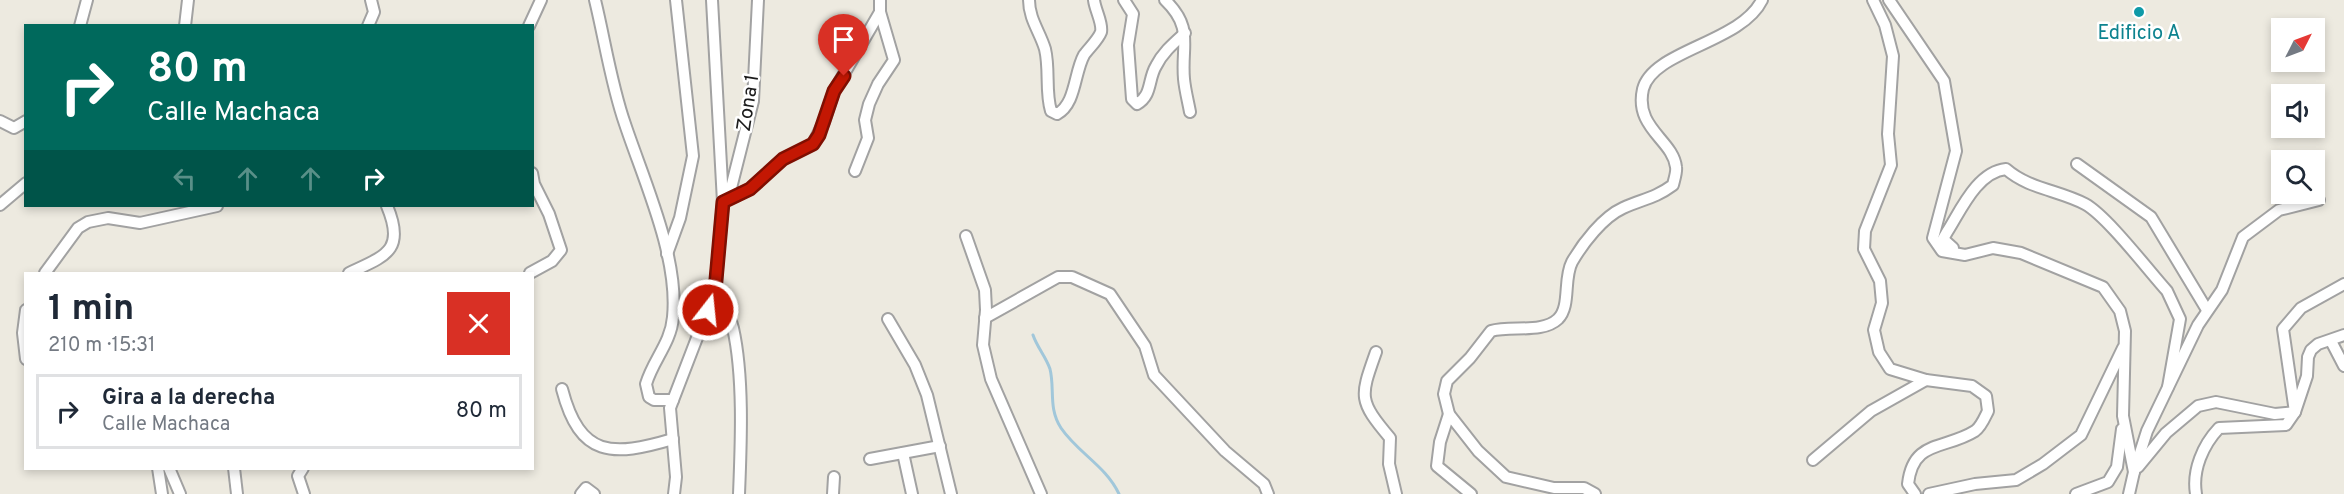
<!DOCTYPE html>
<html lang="es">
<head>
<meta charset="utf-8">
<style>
	:root { --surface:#fff; --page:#f2f2f3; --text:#1f2937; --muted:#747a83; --line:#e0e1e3 }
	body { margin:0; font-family:Overpass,sans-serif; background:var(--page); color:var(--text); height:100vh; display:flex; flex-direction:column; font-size:22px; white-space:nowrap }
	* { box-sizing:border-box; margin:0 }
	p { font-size:20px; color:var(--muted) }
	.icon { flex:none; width:33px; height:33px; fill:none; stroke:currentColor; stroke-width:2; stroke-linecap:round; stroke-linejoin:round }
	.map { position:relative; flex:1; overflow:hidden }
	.details { position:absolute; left:24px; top:272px; width:510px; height:198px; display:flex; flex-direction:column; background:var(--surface); border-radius:0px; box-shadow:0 3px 9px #0003 }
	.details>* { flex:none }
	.top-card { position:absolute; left:24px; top:24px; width:510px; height:183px; border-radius:0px; box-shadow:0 3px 9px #0003; background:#00695c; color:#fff; overflow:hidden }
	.needle { width:39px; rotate:48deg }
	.buttons { position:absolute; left:2271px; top:18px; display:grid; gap:12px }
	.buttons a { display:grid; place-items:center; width:54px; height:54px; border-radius:0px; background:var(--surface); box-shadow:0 3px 9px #0003; font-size:30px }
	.pin { position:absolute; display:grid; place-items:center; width:51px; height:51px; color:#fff; margin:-62px -26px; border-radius:50% 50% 50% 0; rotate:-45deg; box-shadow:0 0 6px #0007 }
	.pin .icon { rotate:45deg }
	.me { position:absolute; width:66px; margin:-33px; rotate:16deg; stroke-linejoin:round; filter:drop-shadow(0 0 4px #0008) }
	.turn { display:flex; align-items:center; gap:21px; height:126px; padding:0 24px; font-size:27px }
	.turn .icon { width:78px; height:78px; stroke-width:2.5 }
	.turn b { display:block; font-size:42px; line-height:51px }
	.lanes { display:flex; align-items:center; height:57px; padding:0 24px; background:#0003; justify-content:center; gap:30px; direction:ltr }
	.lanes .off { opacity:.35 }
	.round { display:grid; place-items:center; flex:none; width:63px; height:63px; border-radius:0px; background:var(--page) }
	.summary { display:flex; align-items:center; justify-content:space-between; height:102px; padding:0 24px }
	h1 { font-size:36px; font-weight:700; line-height:45px }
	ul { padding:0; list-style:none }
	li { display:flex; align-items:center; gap:18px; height:75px; margin:0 12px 9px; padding:0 12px; border:3px solid var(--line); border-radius:0px }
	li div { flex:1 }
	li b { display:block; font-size:22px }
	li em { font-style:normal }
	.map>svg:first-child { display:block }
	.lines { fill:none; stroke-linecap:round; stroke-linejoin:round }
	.stream { stroke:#a1c7da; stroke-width:3 }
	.street-casing { stroke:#a2a2a2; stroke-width:14 }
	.street { stroke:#fff; stroke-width:10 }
	.route-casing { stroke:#7f0f02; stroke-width:15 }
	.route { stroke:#c31703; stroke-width:10 }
	.culture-dot { fill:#0f9aa8; stroke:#fff; stroke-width:2 }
	.labels { text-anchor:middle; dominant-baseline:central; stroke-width:5; stroke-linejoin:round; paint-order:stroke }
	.culture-label { font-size:20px; fill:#0d838f; stroke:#fff }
	.street-label { font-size:20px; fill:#1b1b1b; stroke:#fff }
</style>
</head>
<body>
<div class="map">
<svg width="2344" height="494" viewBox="0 0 2344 494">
	<rect width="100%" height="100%" fill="#edeae0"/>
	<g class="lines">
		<path class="stream" d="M1033,335c4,12 13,22 17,34 5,20 -2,39 11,59 17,25 45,38 58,66"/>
		<g class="street-casing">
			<g id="street">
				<path d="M595,0c10,41 16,84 30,124 19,57 54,133 48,193 -2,26 -20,43 -27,67l3,13 5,3h19"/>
				<path d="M1029,0c0,19 11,32 16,49 5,21 0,42 6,62l6,3c19,-10 17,-41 27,-59 5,-7 14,-15 17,-23 2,-9 -6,-22 -7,-32"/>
				<path d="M1124,0l9,14 -5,31 4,54 5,5c15,-8 11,-25 19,-38 7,-14 18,-23 29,-33"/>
				<path d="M1165,0c29,28 16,45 19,79 1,11 4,22 6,33"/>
				<path d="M1873,0l12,25 8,31 -5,78 3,31 -26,66 -1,18 16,32 2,22 -8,27 5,22 11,17 36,11 46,6 14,10 2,15c-3,6 -7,16 -13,20 -30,19 -62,8 -67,53l7,10"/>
				<polyline points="1889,0 1944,81 1956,151 1933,238 1942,251 1965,255 1993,248 2021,253 2103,287 2120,311 2125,331 2123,416 2134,472 2129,494"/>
				<polyline points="80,26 87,0"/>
				<polyline points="185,26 188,0"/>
				<polyline points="368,26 374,12 371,0"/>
				<polyline points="529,26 541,0"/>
				<polyline points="0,121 14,128 26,121"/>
				<polyline points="2077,164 2151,217 2207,310"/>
				<polyline points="855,171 868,138 865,120 869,104 878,84 894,60 880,12 880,0"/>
				<polyline points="723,202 750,189 783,159 813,144 824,122 834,91 880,12"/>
				<polyline points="723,202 731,188 753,101 758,0"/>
				<polyline points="0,205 26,183"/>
				<polyline points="966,236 985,290 986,310 983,345 991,379 1041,494"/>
				<path d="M1953,248l-10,-9 4,-7c14,-22 30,-60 59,-63 23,20 52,21 79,35 22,12 63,66 82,87l13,28 -12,68"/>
				<polyline points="667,254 680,218 693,156 676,0"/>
				<polyline points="45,273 78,228 88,222 108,218 140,223 217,206"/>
				<path d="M349,273c36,-17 57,-22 38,-67"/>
				<polyline points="530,273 552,261 561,250 549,214 534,184 532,173"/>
				<path d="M715,291c7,12 15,24 18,37 11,49 8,116 6,166"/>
				<polyline points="26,310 23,333 26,359"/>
				<polyline points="985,318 1058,277 1072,277 1110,294 1145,346 1154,375 1225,451 1264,484 1268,494"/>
				<polyline points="888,319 915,365 927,395 951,494"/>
				<polyline points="2331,341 2344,366"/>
				<path d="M1376,352c-16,45 -18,48 14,86l-1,26 7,30"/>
				<path d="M562,389c18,69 50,68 111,50"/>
				<polyline points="1449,414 1440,442 1437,466 1471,494"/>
				<polyline points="903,453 912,494"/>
				<polyline points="870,459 940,446"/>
				<polyline points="1813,460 1871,411 1926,380"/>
				<polyline points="2138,467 2166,433 2198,406 2216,402 2275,414 2295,412 2307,376 2308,357 2311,350 2318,344 2344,335"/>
				<polyline points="158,468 162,494"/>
				<polyline points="169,468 180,494"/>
				<polyline points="234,468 237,494"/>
				<polyline points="303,468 298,476 304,494"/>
				<polyline points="2134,472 2147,431 2198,325 2222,290 2243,237 2279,210 2319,200"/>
				<polyline points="581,494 586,488 594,494"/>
				<polyline points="674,494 676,477 670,408 715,291 723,202 712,0"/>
				<polyline points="833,494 834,477"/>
				<path d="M1595,494l-11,-6h-30l-48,-11 -28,-26 -29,-37 -5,-20 3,-13 23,-23 21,-27c20,-6 51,3 67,-12 13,-13 5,-40 14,-57 11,-19 31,-45 51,-54 19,-9 31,-9 50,-23 1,-5 4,-13 3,-18 -3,-27 -42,-39 -33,-78 10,-39 98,-46 119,-89"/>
				<polyline points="1929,494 1975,484 2016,480 2043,464 2081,435 2123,348"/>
				<polyline points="2076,494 2108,482 2117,467 2122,429"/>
				<path d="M2196,494c-4,-24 7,-49 23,-66l67,-3 9,-13 -12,-83 18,-21 43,-24"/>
			</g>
		</g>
		<use href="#street" class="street"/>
	</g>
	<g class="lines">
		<g class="route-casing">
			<polyline id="route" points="708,310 715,291 723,202 750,189 783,159 813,144 819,135 834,91 844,76"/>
		</g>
		<use href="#route" class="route"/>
	</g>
	<circle class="culture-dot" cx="2139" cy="12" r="6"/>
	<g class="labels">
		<g class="culture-label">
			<text x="2139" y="34">Edificio A</text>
		</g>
		<g class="street-label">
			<text transform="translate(749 103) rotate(-81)">Zona 1</text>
		</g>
	</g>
</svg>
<div class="buttons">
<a><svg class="needle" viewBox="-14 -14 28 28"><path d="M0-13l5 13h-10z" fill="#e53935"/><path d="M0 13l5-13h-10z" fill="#747a83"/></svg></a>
<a><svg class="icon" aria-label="sound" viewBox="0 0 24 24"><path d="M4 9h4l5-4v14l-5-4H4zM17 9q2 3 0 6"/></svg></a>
<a><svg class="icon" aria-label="search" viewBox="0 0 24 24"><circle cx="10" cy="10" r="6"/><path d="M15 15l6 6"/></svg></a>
</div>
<div class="pin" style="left:844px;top:76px;background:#d93025"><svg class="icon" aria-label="arrive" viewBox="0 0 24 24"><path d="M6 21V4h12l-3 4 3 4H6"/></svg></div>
<svg class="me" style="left:708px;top:310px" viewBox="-20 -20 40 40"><circle r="17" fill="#c31703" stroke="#fff" stroke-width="3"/><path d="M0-11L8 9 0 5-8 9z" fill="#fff"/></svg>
<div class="top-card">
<div class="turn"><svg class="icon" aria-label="right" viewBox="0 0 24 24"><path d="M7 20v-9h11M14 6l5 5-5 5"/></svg><div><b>80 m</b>Calle Machaca</div></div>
<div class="lanes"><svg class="icon off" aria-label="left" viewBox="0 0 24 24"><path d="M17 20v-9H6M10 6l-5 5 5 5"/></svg><svg class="icon off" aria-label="ahead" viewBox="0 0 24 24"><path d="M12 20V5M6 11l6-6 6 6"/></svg><svg class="icon off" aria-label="ahead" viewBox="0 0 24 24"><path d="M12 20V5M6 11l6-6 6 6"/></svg><svg class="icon" aria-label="right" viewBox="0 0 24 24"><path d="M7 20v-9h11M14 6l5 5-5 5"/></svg></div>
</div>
<section class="details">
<div class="summary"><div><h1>1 min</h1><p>210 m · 15:31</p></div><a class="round" style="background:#d93025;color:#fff"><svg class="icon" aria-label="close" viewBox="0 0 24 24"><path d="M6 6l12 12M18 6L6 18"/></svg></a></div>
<ul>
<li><svg class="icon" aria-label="right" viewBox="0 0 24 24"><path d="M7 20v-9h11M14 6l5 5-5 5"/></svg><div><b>Gira a la derecha</b><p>Calle Machaca</p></div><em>80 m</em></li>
</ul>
</section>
</div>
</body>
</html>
